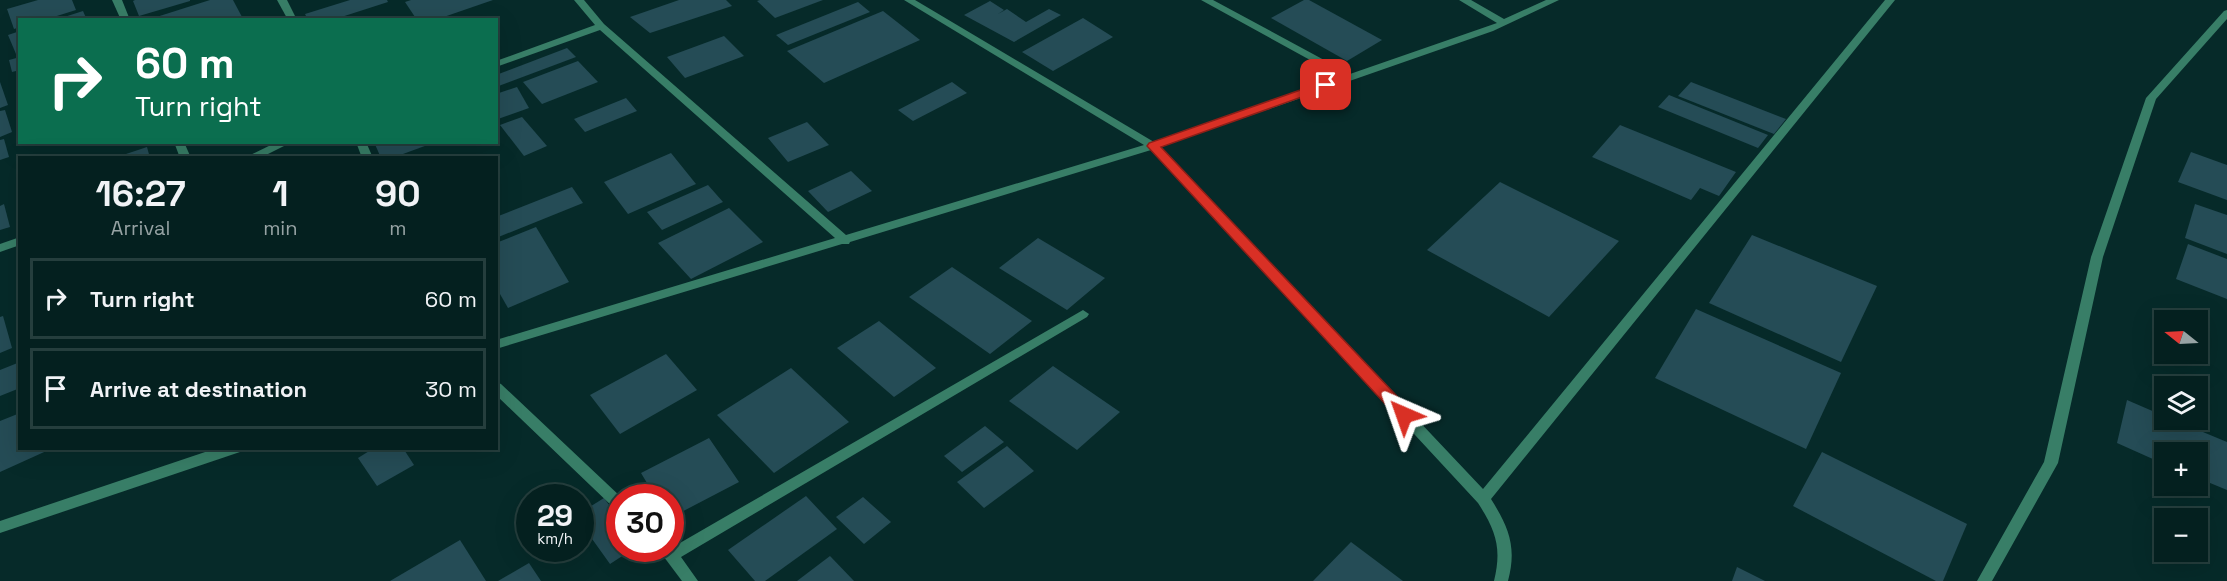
<!DOCTYPE html>
<html lang="en">
<head>
<meta charset="utf-8">
<style>
	:root { --surface:#04201f; --page:#0d2828; --text:#f1f3f6; --muted:#97a3a4; --line:#253e3d }
	body { margin:0; font-family:"Space Grotesk",sans-serif; background:var(--page); color:var(--text); height:100vh; display:flex; flex-direction:column; font-size:22px; white-space:nowrap }
	* { box-sizing:border-box; margin:0 }
	p { font-size:20px; color:var(--muted) }
	.icon { flex:none; width:33px; height:33px; fill:none; stroke:currentColor; stroke-width:2; stroke-linecap:round; stroke-linejoin:round }
	.map { position:relative; flex:1; overflow:hidden }
	.panel { position:absolute; left:18px; top:156px; width:480px; height:294px; display:flex; flex-direction:column; background:var(--surface); border-radius:0px; box-shadow:0 6px 24px #0002,0 0 0 2px var(--line) }
	.panel>* { flex:none }
	.guide { position:absolute; left:18px; top:18px; width:480px; height:126px; border-radius:0px; box-shadow:0 6px 24px #0002,0 0 0 2px var(--line); background:#0b6e4f; color:#fff; overflow:hidden }
	.needle { width:39px; rotate:288deg }
	.buttons { position:absolute; left:2154px; top:310px; display:grid; gap:12px }
	.buttons a { display:grid; place-items:center; width:54px; height:54px; border-radius:0px; background:var(--surface); box-shadow:0 6px 24px #0002,0 0 0 2px var(--line); font-size:30px }
	.speed { position:absolute; left:516px; top:484px; display:flex; gap:12px; font-size:30px; font-weight:700; text-align:center }
	.speed>* { display:grid; place-content:center; width:78px; height:78px; border-radius:50%; background:var(--surface); box-shadow:0 6px 24px #0002,0 0 0 2px var(--line); line-height:1 }
	.speed small { font-size:15px; font-weight:400 }
	.speed .limit { border:9px solid #d22; background:#fff; color:#111 }
	.pin { position:absolute; display:grid; place-items:center; width:51px; height:51px; color:#fff; margin:-26px; border-radius:12px; box-shadow:0 3px 9px #0006 }
	.me { position:absolute; width:66px; margin:-33px; rotate:317deg; stroke-linejoin:round; filter:drop-shadow(0 0 4px #0008) }
	.turn { display:flex; align-items:center; gap:21px; height:126px; padding:0 18px; font-size:27px }
	.turn .icon { width:78px; height:78px; stroke-width:2.5 }
	.turn b { display:block; font-size:42px; line-height:51px }
	.eta { display:flex; justify-content:space-evenly; align-items:center; height:102px; text-align:center }
	.eta b { font-size:36px; font-weight:800; line-height:42px }
	ul { padding:0; list-style:none }
	li { display:flex; align-items:center; gap:18px; height:81px; margin:0 12px 9px; padding:0 6px; border:3px solid var(--line); border-radius:0px }
	li div { flex:1 }
	li b { display:block; font-size:22px }
	li em { font-style:normal }
	.map>svg:first-child { display:block }
	.building { fill:#254c56 }
	.lines { fill:none; stroke-linecap:round; stroke-linejoin:round }
	.street { fill:#387e67; fill-rule:evenodd }
	.route { fill:#d93025; stroke:#8d1f18; stroke-width:1.5 }
</style>
</head>
<body>
<div class="map">
<svg width="2227" height="581" viewBox="0 0 2227 581">
	<rect width="100%" height="100%" fill="#062a29"/>
	<g class="building">
		<polygon points="38,0 72,0 76,10 44,20 20,20 20,27 14,29 7,9"/>
		<polygon points="135,0 190,0 190,1 139,16 133,1"/>
		<polygon points="210,0 233,0 242,17 235,20 147,20"/>
		<polygon points="350,0 387,0 388,2 332,20 308,20 305,14"/>
		<polygon points="411,0 493,0 435,20 417,20 405,2"/>
		<polygon points="679,0 726,0 732,6 650,33 630,17"/>
		<polygon points="760,0 823,0 775,18 757,1"/>
		<polygon points="1304,0 1309,0 1382,40 1347,61 1271,18"/>
		<polygon points="990,1 1004,10 998,14 1007,9 1026,22 1049,9 1061,15 1014,42 964,15"/>
		<polygon points="858,2 870,12 788,45 776,35"/>
		<polygon points="83,11 87,20 58,20 58,19"/>
		<polygon points="883,11 920,40 824,83 787,51"/>
		<polygon points="1083,18 1113,37 1053,71 1022,52"/>
		<polygon points="20,31 20,53 16,54 8,35"/>
		<polygon points="724,36 744,56 685,78 667,57"/>
		<polygon points="567,48 576,57 496,87 496,75"/>
		<polygon points="20,57 20,70 12,72 9,60"/>
		<polygon points="578,61 598,82 542,104 523,82"/>
		<polygon points="0,82 8,105 0,108"/>
		<polygon points="952,82 967,93 913,121 898,110"/>
		<polygon points="1691,82 1786,119 1774,134 1678,96"/>
		<polygon points="517,87 529,108 498,119 496,94"/>
		<polygon points="1669,95 1768,135 1758,148 1658,107"/>
		<polygon points="626,98 637,111 585,132 574,119"/>
		<polygon points="5,110 12,132 0,137 0,111"/>
		<polygon points="522,117 547,146 524,156 500,125"/>
		<polygon points="807,122 829,145 788,162 768,138"/>
		<polygon points="1620,125 1736,172 1719,196 1700,188 1691,200 1592,157"/>
		<polygon points="4,139 9,157 0,160 0,140"/>
		<polygon points="374,142 433,142 433,143 392,158 381,158"/>
		<polygon points="147,147 150,158 117,158 117,157"/>
		<polygon points="2191,152 2227,165 2227,200 2178,182"/>
		<polygon points="671,153 696,184 628,214 604,182"/>
		<polygon points="851,171 872,191 828,212 808,191"/>
		<polygon points="1500,182 1619,241 1549,317 1427,250"/>
		<polygon points="708,185 723,202 662,230 647,212"/>
		<polygon points="572,187 583,203 496,238 496,217"/>
		<polygon points="4,204 10,227 0,230 0,206"/>
		<polygon points="2195,204 2227,215 2227,254 2185,238"/>
		<polygon points="729,208 763,242 691,279 658,243"/>
		<polygon points="536,227 569,282 508,308 496,287 496,243"/>
		<polygon points="1752,235 1877,286 1841,362 1709,303"/>
		<polygon points="1038,238 1105,278 1067,310 999,268"/>
		<polygon points="2188,244 2227,259 2227,299 2176,279"/>
		<polygon points="952,267 1032,321 990,354 909,297"/>
		<polygon points="1696,309 1841,373 1806,449 1655,378"/>
		<polygon points="3,316 12,348 0,353 0,317"/>
		<polygon points="879,321 936,368 894,397 837,348"/>
		<polygon points="666,354 697,390 620,434 590,395"/>
		<polygon points="20,362 20,388 0,396 0,370"/>
		<polygon points="1053,366 1120,412 1077,450 1009,401"/>
		<polygon points="791,368 849,422 774,473 717,415"/>
		<polygon points="2127,400 2164,416 2164,420 2174,420 2227,442 2227,490 2198,478 2198,453 2164,453 2164,464 2117,443"/>
		<polygon points="20,413 20,448 53,448 0,472 0,421"/>
		<polygon points="985,426 1004,442 962,472 944,456"/>
		<polygon points="709,438 739,482 670,518 670,498 656,498 641,473"/>
		<polygon points="1007,446 1034,471 984,508 957,482"/>
		<polygon points="374,448 403,448 414,465 377,486 358,458"/>
		<polygon points="1822,452 1967,524 1943,581 1936,581 1793,506"/>
		<polygon points="806,496 837,529 765,581 755,581 728,550"/>
		<polygon points="863,497 891,522 864,544 836,517"/>
		<polygon points="604,498 620,520 620,549 633,549 610,564 580,522 580,513"/>
		<polygon points="460,540 486,581 390,581"/>
		<polygon points="1351,542 1403,581 1313,581"/>
		<polygon points="830,556 854,581 797,581"/>
		<polygon points="529,563 541,581 498,581"/>
		<polygon points="1737,567 1765,581 1732,581"/>
	</g>
	<g class="lines">
		<g class="street">
			<polygon points="112,0 122,0 130,20 121,20"/>
			<polygon points="277,0 287,0 297,20 288,20"/>
			<path d="M574,0h10l20,24 242,211 298,-90 -240,-145h11l239,142 187,-65 -140,-77h12l137,74 147,-51 -38,-23h12l33,19 42,-19h13l-66,31 -333,116 323,342 402,-489h10l-404,499c18,29 26,48 17,82h-14c8,-33 2,-50 -16,-78l-327,-353 -301,92 -1,2h-7l-346,105v-9l339,-102 -235,-208 -104,37v-6l99,-36z"/>
			<polygon points="2227,10 2227,19 2156,99 2103,257 2058,463 1992,581 1977,581 2044,462 2091,257 2146,98 2224,11"/>
			<polygon points="174,142 184,142 191,158 180,158"/>
			<polygon points="277,142 292,142 260,158 244,158"/>
			<polygon points="356,142 366,142 373,158 362,158"/>
			<polygon points="20,237 20,245 0,252 0,244"/>
			<polygon points="1083,310 1089,314 1087,317 681,557 698,581 682,581 661,553 659,549 670,549 670,544 673,547"/>
			<polygon points="496,382 501,384 622,498 620,498 620,511 615,509 496,395"/>
			<polygon points="217,448 242,448 240,452 0,533 0,521"/>
		</g>
	</g>
	<polygon class="route" points="1326,81 1330,82 1330,87 1161,147 1410,410 1412,415 1410,419 1399,419 1147,146 1149,143"/>
</svg>
<div class="buttons">
<a><svg class="needle" viewBox="-14 -14 28 28"><path d="M0-13l5 13h-10z" fill="#e53935"/><path d="M0 13l5-13h-10z" fill="#97a3a4"/></svg></a>
<a><svg class="icon" aria-label="layers" viewBox="0 0 24 24"><path d="M12 4l9 5-9 5-9-5zM3 14l9 5 9-5"/></svg></a>
<a>+</a>
<a>−</a>
</div>
<div class="speed"><div>29<small>km/h</small></div><div class="limit">30</div></div>
<div class="pin" style="left:1326px;top:85px;background:#d93025"><svg class="icon" aria-label="arrive" viewBox="0 0 24 24"><path d="M6 21V4h12l-3 4 3 4H6"/></svg></div>
<svg class="me" style="left:1404px;top:415px" viewBox="-20 -20 40 40"><path d="M0-17L14 15 0 8-14 15z" fill="#d93025" stroke="#fff" stroke-width="4"/></svg>
<div class="guide">
<div class="turn"><svg class="icon" aria-label="right" viewBox="0 0 24 24"><path d="M7 20v-9h11M14 6l5 5-5 5"/></svg><div><b>60 m</b>Turn right</div></div>
</div>
<section class="panel">
<div class="eta">
<div><b>16:27</b><p>Arrival</p></div>
<div><b>1</b><p>min</p></div>
<div><b>90</b><p>m</p></div>
</div>
<ul>
<li><svg class="icon" aria-label="right" viewBox="0 0 24 24"><path d="M7 20v-9h11M14 6l5 5-5 5"/></svg><div><b>Turn right</b></div><em>60 m</em></li>
<li><svg class="icon" aria-label="arrive" viewBox="0 0 24 24"><path d="M6 21V4h12l-3 4 3 4H6"/></svg><div><b>Arrive at destination</b></div><em>30 m</em></li>
</ul>
</section>
</div>
</body>
</html>
